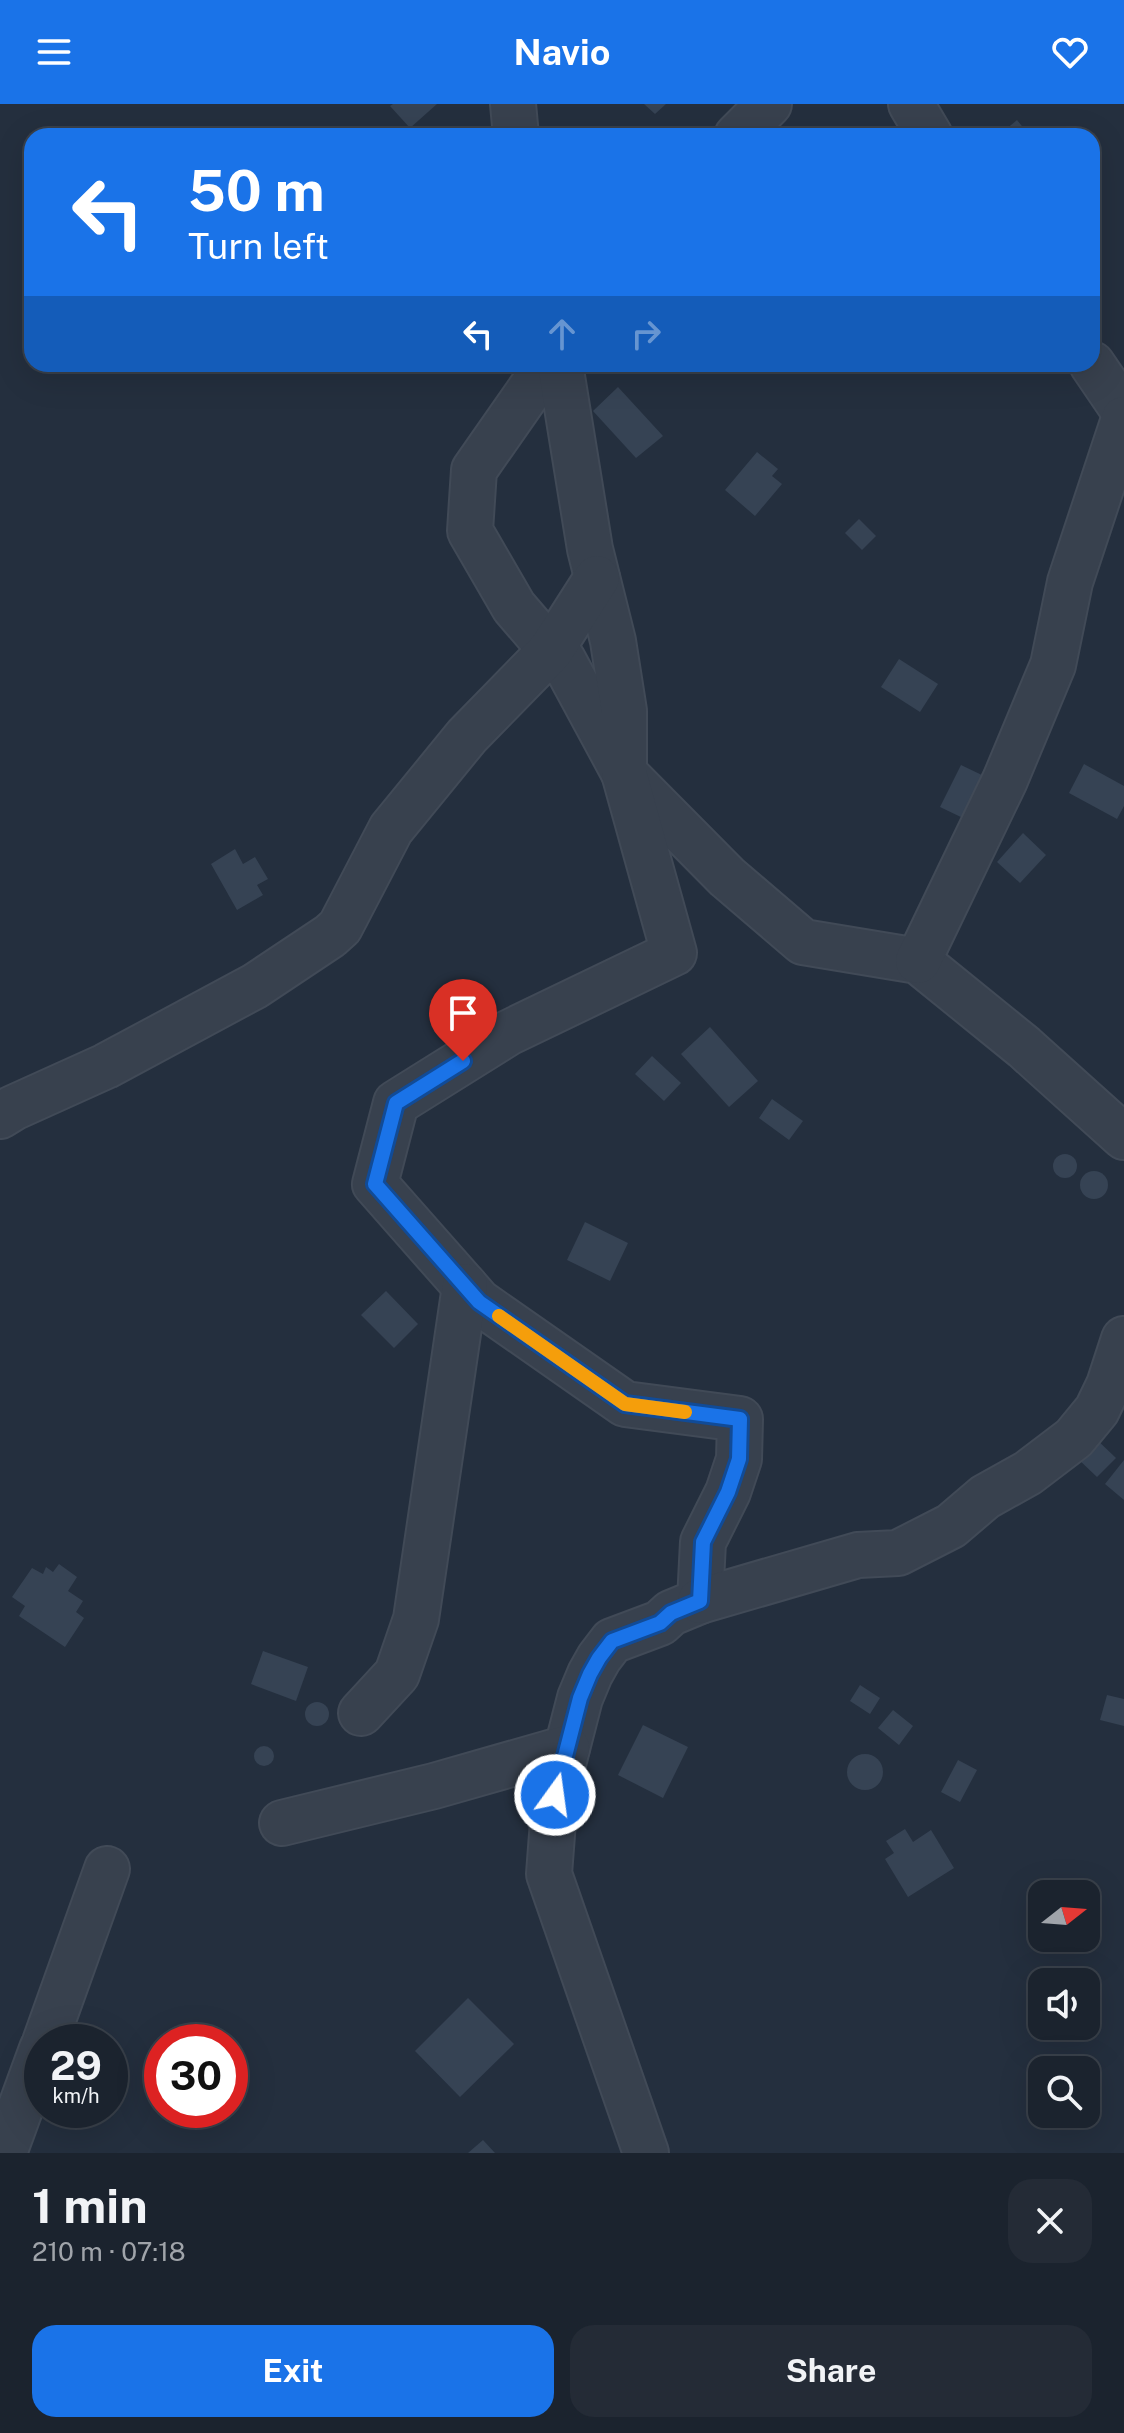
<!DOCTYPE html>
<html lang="en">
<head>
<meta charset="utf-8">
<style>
	:root { --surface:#1b232e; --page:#242b36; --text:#f1f3f6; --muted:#a0a4aa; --line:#39404a; --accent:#1a73e8 }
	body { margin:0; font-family:"Public Sans",sans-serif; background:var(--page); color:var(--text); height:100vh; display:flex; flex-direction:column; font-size:30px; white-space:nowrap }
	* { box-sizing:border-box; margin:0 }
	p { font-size:26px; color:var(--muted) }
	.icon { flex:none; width:44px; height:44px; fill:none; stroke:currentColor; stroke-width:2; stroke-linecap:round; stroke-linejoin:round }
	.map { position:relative; height:2049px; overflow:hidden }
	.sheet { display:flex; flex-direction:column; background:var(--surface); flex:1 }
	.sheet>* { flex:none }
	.guide { position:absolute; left:24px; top:24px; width:1076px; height:244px; border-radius:24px; box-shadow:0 8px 32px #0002,0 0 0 2px var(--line); background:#1a73e8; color:#fff; overflow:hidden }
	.needle { width:52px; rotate:73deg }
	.controls { position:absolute; left:1028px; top:1776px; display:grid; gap:16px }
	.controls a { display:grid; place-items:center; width:72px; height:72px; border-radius:16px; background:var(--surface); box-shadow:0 8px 32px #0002,0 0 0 2px var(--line); font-size:40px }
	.speed { position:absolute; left:24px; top:1920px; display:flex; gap:16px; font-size:40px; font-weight:700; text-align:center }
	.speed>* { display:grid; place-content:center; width:104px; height:104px; border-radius:50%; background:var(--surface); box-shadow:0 8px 32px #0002,0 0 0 2px var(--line); line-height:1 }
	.speed small { font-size:20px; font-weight:400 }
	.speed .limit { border:12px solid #d22; background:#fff; color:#111 }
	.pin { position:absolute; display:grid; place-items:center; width:68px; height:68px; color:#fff; margin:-82px -34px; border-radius:50% 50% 50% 0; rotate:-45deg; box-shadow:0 0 8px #0007 }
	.pin .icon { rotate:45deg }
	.me { position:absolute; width:88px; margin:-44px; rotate:14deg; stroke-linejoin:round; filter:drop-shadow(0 0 6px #0008) }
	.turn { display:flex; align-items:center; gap:28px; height:168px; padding:0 32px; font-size:36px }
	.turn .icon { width:104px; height:104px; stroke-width:2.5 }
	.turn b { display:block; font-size:56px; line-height:68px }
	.lanes { display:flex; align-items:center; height:76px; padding:0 32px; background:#0003; justify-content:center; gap:40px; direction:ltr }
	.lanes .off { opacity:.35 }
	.round { display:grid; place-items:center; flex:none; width:84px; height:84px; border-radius:24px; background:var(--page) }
	.overview { display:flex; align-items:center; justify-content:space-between; height:136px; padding:0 32px }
	h1 { font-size:48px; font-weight:700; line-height:60px }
	.button { display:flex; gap:16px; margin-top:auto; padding:16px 32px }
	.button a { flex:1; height:92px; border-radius:24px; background:var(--accent); color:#fff; font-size:32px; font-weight:700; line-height:92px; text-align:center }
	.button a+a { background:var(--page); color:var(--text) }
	header { display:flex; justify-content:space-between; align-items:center; height:104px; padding:0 32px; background:var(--accent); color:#fff; font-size:36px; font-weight:700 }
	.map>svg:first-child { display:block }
	.building { fill:#364354 }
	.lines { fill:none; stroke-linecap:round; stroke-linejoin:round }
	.minor-casing { stroke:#414a57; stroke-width:48 }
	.minor { stroke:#38414e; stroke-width:44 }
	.route-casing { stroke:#114b97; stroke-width:20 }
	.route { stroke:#1a73e8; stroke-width:14 }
	.slow { stroke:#f59e0b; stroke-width:14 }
</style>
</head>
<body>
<header><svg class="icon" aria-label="menu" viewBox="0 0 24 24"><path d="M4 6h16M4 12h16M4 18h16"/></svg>Navio<svg class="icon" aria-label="heart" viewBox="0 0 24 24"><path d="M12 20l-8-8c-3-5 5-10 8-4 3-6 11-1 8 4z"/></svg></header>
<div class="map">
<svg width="1124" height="2049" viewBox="0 0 1124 2049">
	<rect width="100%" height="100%" fill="#242f3e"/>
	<g class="building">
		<polygon points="393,0 437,0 410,24 390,2"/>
		<polygon points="644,0 666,0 655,10"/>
		<polygon points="1017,16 1030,32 998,32"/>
		<polygon points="618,283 663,332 636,354 593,307"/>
		<polygon points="757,348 778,365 772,372 782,380 755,412 725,386"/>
		<polygon points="859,415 876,432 862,446 845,429"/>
		<polygon points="899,555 938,580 920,608 881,583"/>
		<polygon points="1084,660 1124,682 1124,702 1117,715 1069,689"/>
		<polygon points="961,661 986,673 965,715 940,703"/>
		<polygon points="1023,729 1046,751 1020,779 997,758"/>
		<polygon points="235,745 243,760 255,753 268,775 257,781 263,791 237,806 211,760"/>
		<polygon points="710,923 758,977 729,1003 681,950"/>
		<polygon points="652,952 681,979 664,997 635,970"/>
		<polygon points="772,995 803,1017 789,1036 759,1014"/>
		<circle cx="1065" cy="1062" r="12"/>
		<circle cx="1094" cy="1081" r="14"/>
		<polygon points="585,1118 628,1139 610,1177 567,1156"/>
		<polygon points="386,1187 418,1220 394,1244 361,1211"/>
		<polygon points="1095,1334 1116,1354 1097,1373 1076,1353"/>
		<polygon points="1124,1356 1124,1396 1105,1380"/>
		<polygon points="59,1460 77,1473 68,1487 83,1497 76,1508 84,1514 65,1543 19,1512 25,1502 12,1493 32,1464 43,1470 46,1463 53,1468"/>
		<polygon points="263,1547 308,1563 296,1597 251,1580"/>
		<polygon points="860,1581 880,1594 870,1610 850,1597"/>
		<polygon points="1107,1591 1124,1595 1124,1622 1100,1616"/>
		<circle cx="317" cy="1610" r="12"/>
		<polygon points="893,1606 913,1622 899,1641 878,1624"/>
		<polygon points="643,1621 688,1643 663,1694 618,1671"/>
		<circle cx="264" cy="1652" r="10"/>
		<circle cx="865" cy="1668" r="18"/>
		<polygon points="958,1656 977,1666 960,1698 941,1688"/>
		<polygon points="905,1725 913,1738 931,1726 954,1764 908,1793 885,1755 894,1749 886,1737"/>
		<polygon points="468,1894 514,1940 460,1993 415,1947"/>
		<polygon points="483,2036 495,2049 468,2049"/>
	</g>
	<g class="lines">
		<g class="minor-casing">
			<g id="minor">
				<polyline points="513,0 516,32"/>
				<polyline points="911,0 930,32"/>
				<polyline points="737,32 769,0"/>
				<polyline points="548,260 474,366 470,427 514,503 551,546 563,556 624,669 727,773 803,838 918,857 1024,943 1124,1033"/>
				<polyline points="560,260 590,445 613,537 624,607 624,669 674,849 508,929 396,999 375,1080 479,1198 625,1300 740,1315 739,1355 728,1388 703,1438 700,1497 671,1509 660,1519 612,1537 599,1554 590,1570 580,1594 555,1691 549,1770 646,2049"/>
				<polyline points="1092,260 1124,307"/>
				<polyline points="918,857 1005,676 1053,561 1070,478 1124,315"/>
				<polyline points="0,1012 13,1004 106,962 255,882 330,832 340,823 391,725 467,632 551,546 597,474"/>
				<polyline points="700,1497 858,1451 898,1449 951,1422 985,1393 1028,1369 1074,1334 1097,1306 1109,1281 1124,1235"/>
				<polyline points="361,1609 397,1570 416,1515 465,1182"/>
				<polyline points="282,1719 434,1682 567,1644"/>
				<polyline points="45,1938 107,1765"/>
				<polyline points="4,2049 42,1945"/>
			</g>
		</g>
		<use href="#minor" class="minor"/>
	</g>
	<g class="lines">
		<g class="route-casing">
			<polyline id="route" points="463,957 396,999 375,1080 479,1198 625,1300 740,1315 739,1355 728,1388 703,1438 700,1497 671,1509 660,1519 612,1537 599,1554 590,1570 580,1594 555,1691"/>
		</g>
		<use href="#route" class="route"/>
		<polyline class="slow" points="499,1212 625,1300 685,1308"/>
	</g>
</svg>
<div class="controls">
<a><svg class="needle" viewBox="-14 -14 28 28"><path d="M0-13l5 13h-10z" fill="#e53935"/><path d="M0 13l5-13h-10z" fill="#a0a4aa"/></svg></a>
<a><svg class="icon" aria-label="sound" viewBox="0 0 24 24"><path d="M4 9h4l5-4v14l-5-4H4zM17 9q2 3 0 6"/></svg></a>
<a><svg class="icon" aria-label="search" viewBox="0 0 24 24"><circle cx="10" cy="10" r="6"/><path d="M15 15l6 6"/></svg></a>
</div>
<div class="speed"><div>29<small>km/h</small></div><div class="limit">30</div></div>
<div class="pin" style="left:463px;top:957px;background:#d93025"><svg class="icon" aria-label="arrive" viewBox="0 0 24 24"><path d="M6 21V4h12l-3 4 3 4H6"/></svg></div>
<svg class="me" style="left:555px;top:1691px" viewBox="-20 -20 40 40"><circle r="17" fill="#1a73e8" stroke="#fff" stroke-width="3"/><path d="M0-11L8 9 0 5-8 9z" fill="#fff"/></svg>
<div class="guide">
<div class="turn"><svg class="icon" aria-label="left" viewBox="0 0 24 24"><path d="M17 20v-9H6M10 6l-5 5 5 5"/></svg><div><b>50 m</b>Turn left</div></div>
<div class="lanes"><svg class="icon" aria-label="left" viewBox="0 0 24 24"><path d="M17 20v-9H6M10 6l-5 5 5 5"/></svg><svg class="icon off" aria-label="ahead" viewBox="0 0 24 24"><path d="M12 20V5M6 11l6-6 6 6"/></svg><svg class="icon off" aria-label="right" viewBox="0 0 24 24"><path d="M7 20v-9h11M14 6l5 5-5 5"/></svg></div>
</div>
</div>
<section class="sheet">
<div class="overview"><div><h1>1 min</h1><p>210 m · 07:18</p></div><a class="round"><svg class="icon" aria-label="close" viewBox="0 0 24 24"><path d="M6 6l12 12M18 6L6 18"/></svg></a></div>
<div class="button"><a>Exit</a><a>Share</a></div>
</section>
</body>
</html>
